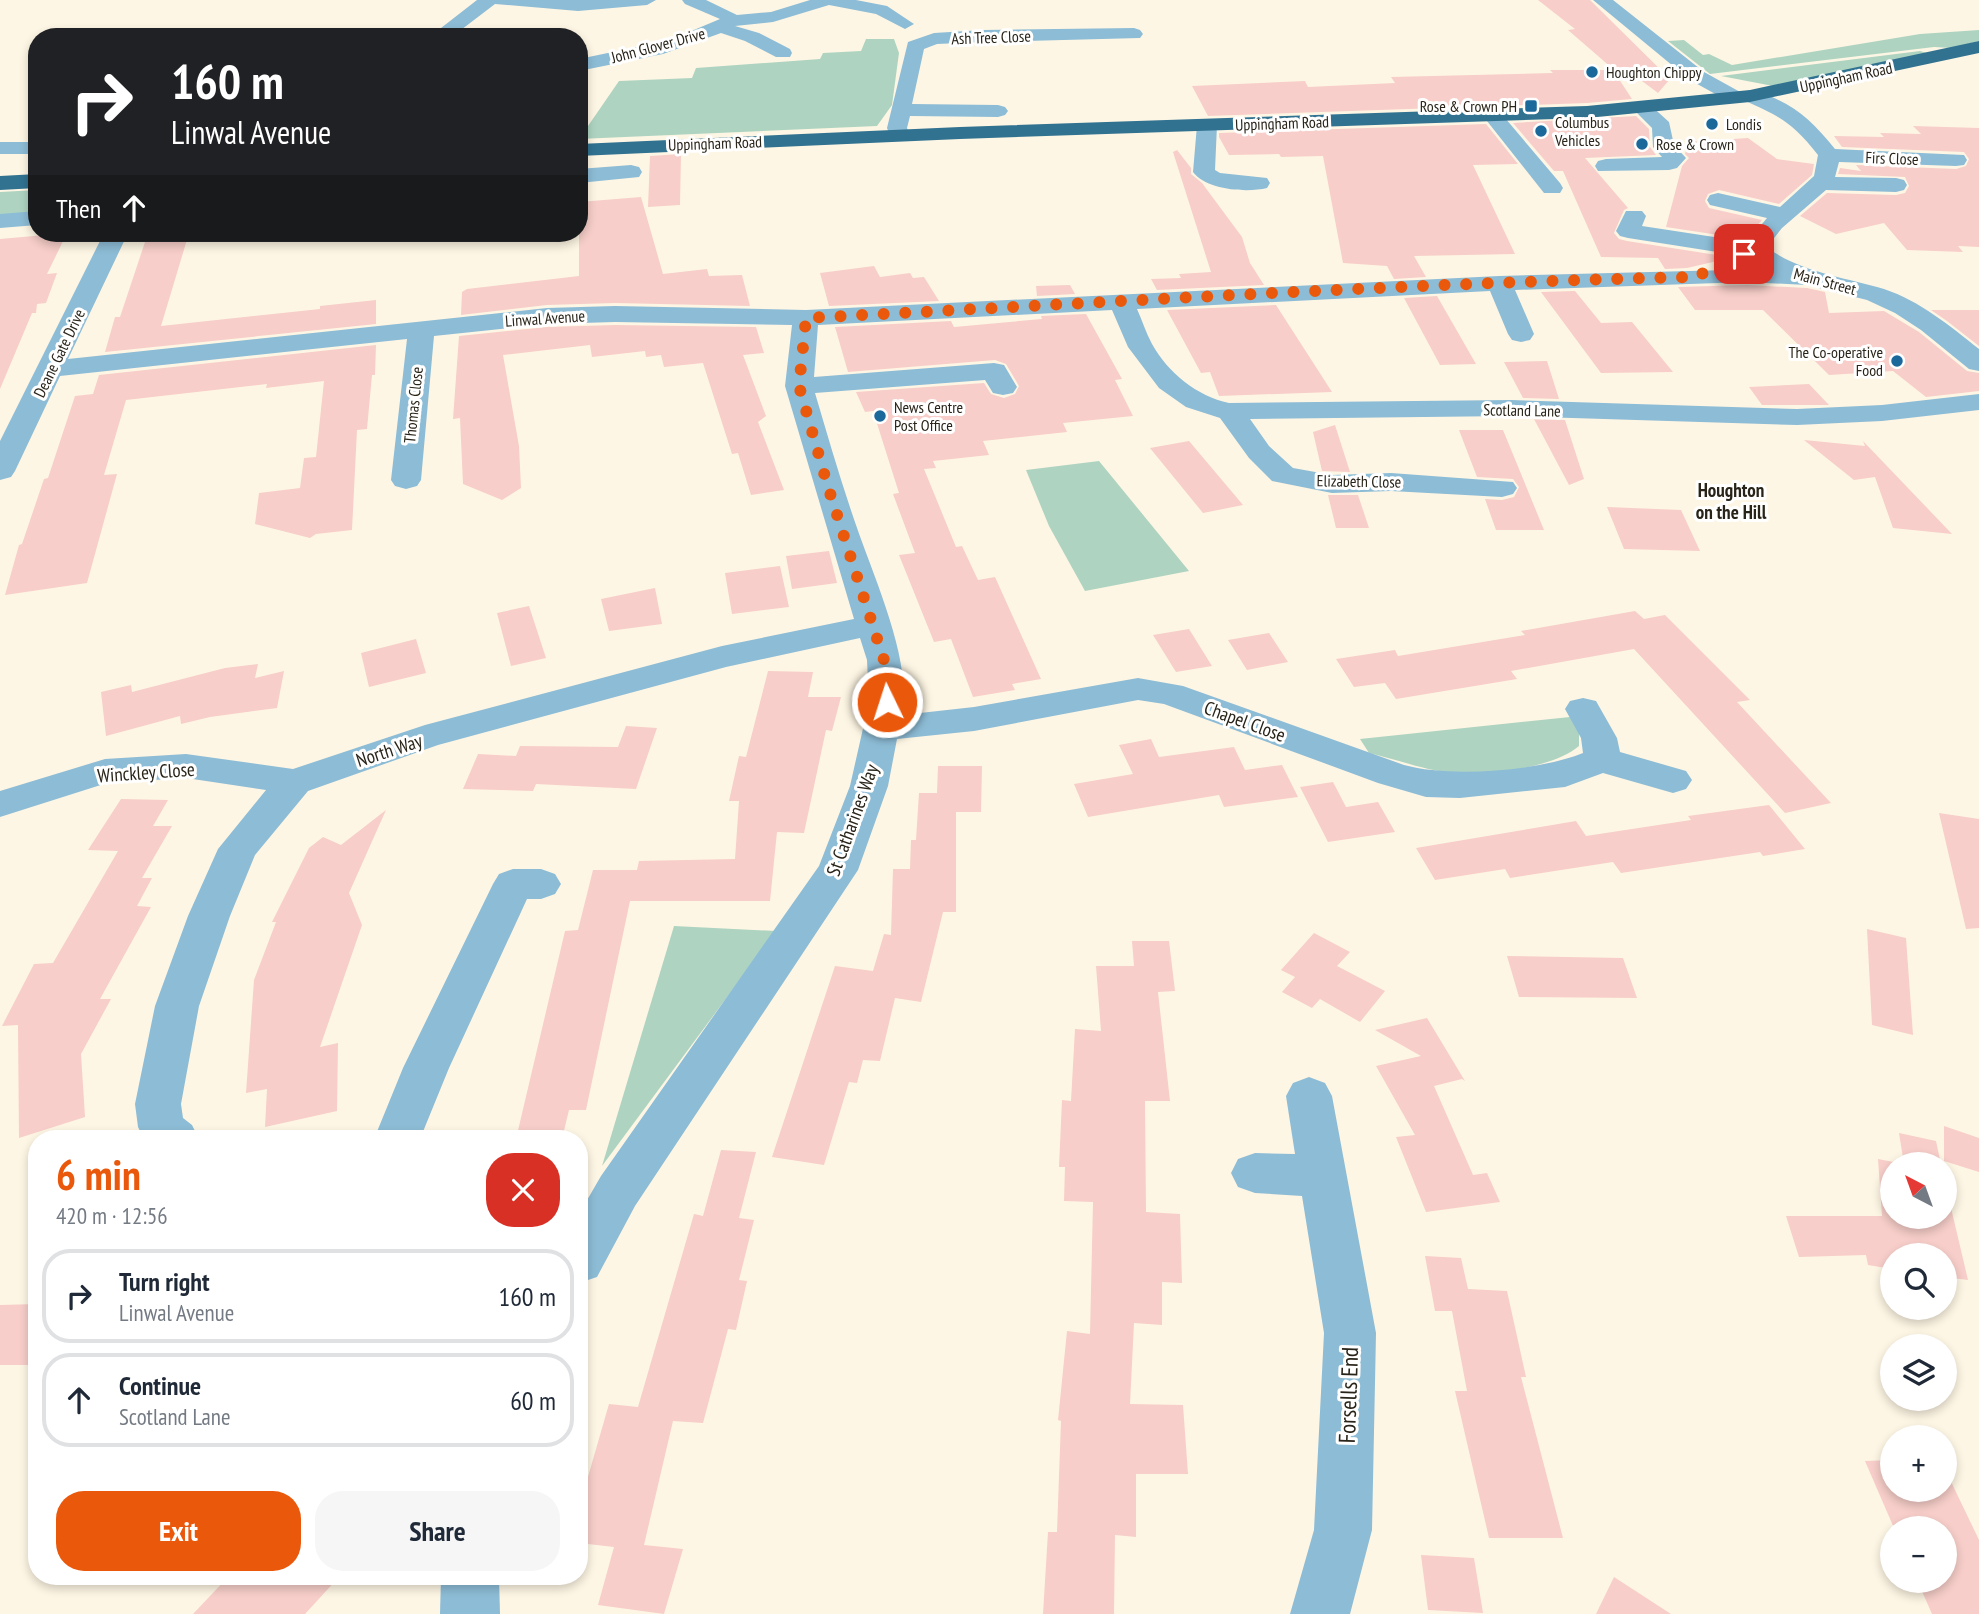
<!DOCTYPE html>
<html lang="en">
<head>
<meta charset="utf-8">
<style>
	:root { --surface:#fff; --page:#f6f6f7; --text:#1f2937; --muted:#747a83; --line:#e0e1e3; --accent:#ea580c }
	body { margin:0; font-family:"PT Sans Narrow",sans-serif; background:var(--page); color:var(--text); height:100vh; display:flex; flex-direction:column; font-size:26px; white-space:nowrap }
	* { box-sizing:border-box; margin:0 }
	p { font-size:23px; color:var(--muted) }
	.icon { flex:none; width:38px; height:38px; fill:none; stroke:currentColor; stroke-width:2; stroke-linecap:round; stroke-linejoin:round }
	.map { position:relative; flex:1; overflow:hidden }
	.sheet { position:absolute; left:28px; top:1130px; width:560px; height:455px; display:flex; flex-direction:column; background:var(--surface); border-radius:28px; box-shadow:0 4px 10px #0003 }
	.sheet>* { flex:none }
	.guide { position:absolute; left:28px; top:28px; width:560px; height:214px; border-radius:28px; box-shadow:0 4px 10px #0003; background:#202124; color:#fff; overflow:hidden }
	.needle { width:46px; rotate:319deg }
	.buttons { position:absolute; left:1880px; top:1152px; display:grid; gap:14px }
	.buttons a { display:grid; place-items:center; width:77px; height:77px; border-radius:50%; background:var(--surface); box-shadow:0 4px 10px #0003; font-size:35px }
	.pin { position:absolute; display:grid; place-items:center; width:60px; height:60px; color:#fff; margin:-30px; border-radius:14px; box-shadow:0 4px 10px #0006 }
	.me { position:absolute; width:77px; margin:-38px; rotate:356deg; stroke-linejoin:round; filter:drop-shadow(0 0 5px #0008) }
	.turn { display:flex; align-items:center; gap:24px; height:147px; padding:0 28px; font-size:32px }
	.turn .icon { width:91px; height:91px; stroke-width:2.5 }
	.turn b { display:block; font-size:49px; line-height:60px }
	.then { display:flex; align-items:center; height:66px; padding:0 28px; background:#0003; gap:14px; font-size:26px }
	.round { display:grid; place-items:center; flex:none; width:74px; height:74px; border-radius:28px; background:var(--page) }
	.head { display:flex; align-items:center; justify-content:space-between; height:119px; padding:0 28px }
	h1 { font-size:42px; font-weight:700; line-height:52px; color:var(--accent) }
	.cta { display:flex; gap:14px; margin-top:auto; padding:14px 28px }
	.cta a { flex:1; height:80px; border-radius:28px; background:var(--accent); color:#fff; font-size:28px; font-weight:700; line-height:80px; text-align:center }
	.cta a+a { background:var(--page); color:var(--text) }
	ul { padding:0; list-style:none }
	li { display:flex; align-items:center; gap:21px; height:94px; margin:0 14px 10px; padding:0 14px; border:4px solid var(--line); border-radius:28px }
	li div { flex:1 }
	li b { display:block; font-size:26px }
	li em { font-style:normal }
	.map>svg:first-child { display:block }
	.green { fill:#aed4c1 }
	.building { fill:#f7cec9 }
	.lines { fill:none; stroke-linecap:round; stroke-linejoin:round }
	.minor { fill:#8dbcd6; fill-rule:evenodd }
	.highway { fill:#317291; fill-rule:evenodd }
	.route { stroke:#ea580c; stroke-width:12; stroke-dasharray:0 21.6 }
	.poi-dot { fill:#1b689b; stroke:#fff; stroke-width:2.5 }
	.labels { text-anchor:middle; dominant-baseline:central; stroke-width:6; stroke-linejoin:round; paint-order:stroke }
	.far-street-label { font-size:16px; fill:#292419; stroke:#fff }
	.far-poi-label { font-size:16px; fill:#292419; stroke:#fff; text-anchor:start }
	.far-quarter-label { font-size:19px; font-weight:bold; fill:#292419; stroke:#fff }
	.street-label { font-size:19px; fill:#292419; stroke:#fff }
	.near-street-label { font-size:23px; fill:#292419; stroke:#fff }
</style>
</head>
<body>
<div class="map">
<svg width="1979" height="1614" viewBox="0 0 1979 1614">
	<rect width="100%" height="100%" fill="#fef6e4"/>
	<g class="green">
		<polygon points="1979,30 1979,41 1952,48 1934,47 1710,74 1668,41 1684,40 1703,55 1709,54 1732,65 1920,34"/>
		<polygon points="866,39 894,39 899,53 892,105 877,126 579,139 619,81 692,78 696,68 820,59 823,53 861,51"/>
		<polygon points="1920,51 1927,53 1773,86 1721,76"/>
		<polygon points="37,190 37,214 0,217 0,192"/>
		<polygon points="1099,461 1189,571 1085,591 1049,526 1026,470"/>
		<path d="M1570,717l9,12v17c-26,22 -91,30 -125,27 -28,-2 -58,-14 -85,-20l-9,-14z"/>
		<polygon points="674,926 776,931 602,1166"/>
	</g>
	<g class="building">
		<polygon points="1538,0 1590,0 1670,79 1658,93 1634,75 1620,75 1568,30 1575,29"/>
		<polygon points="1550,70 1613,70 1632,99 1587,103 1208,116 1192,86 1305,81 1308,87 1395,83 1391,77 1553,73"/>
		<polygon points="1636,116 1649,129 1650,147 1656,155 1585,158 1628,208 1624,210 1614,233 1619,239 1627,241 1723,256 1713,262 1687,268 1665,269 1658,258 1601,257 1563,171 1554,171 1513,123"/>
		<polygon points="1486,124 1518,164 1473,165 1515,254 1414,256 1426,277 1394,279 1387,266 1343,263 1323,156 1281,157 1279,154 1229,155 1219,137 1219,133"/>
		<polygon points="1913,126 1979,128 1979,247 1958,246 1963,252 1907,250 1884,223 1836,234 1800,216 1827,193 1896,195 1905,193 1909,186 1905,177 1838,174 1840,168 1861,171 1856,165 1956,169 1966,166 1969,159 1964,152 1842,147 1834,136 1884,137 1880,133 1921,134"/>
		<polygon points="1748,138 1777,159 1814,164 1812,175 1779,204 1719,190 1708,194 1705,201 1709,208 1762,220 1745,239 1666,227 1682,166 1689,158 1685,154 1688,142"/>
		<polygon points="1177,150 1191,168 1191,174 1202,183 1242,237 1250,263 1264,285 1157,290 1151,279 1181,278 1179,274 1211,272 1173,152"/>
		<polygon points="681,154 680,205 648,207 650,156"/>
		<polygon points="641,197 663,274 707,269 709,276 742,275 750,306 615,303 547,305 461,315 462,292 467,289 579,276 579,202"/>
		<polygon points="67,233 47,274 57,273 46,303 37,304 36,313 32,313 0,389 0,239"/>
		<polygon points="148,233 189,233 161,326 320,309 320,306 376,300 376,324 105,352 115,317 120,317"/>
		<polygon points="874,266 880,277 910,273 913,278 924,277 939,301 829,306 820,273"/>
		<polygon points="1070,285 1075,294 1037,296 1036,286"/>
		<polygon points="1747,285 1807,288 1825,292 1829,313 1884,311 1919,332 1967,371 1979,373 1979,391 1926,397 1893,371 1829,375 1763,310 1695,310 1678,287"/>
		<polygon points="1575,291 1601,323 1632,322 1673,372 1601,373 1541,292"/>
		<polygon points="1437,296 1476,364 1440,365 1404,298"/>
		<polygon points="1276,305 1332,392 1219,396 1210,372 1201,373 1167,310"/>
		<polygon points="1931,310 1979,310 1979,346 1947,321"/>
		<polygon points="1086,314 1122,379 1115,380 1133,416 1063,423 1067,432 983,441 989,455 933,461 936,468 924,469 956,547 962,546 978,580 995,577 1041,679 1012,684 1015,690 973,697 951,639 934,642 899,555 915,553 893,494 899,493 873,411 865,412 856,392 984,383 991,394 1004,398 1015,394 1019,386 1006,364 995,360 848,372 835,327 951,321 954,327 1042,319 1041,316"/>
		<polygon points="615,325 756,327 764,353 743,355 766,416 758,422 784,490 751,495 738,453 732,454 703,363 664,367 661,355 646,357 645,351 592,357 590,345 503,355 519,446 521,488 502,500 463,484 460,418 453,419 459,336 547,327"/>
		<polygon points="376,345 375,375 372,375 367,429 357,430 352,530 316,534 310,538 255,524 259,493 300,488 304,458 316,457 324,381 266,388 267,384 126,400 104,475 117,474 87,583 5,595 19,545 22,544 44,479 48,478 75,396 93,394 99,375"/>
		<polygon points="1547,361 1559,399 1523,398 1504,362"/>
		<polygon points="1809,384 1829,405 1762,405 1749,387"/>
		<polygon points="1534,419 1565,420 1584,479 1569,485"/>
		<polygon points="1335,425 1350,472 1322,471 1313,432"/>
		<polygon points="1459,430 1503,430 1544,530 1496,530 1485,499 1502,500 1514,497 1519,487 1513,479 1477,477"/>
		<polygon points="1804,440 1865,446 1863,441 1952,534 1893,528 1875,477 1854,480"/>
		<polygon points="1189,441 1243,505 1203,513 1150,448"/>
		<polygon points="1328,495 1358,495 1369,528 1336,528"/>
		<polygon points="1607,507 1681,510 1700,551 1624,549"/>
		<polygon points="829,551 837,583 792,589 786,556"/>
		<polygon points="780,566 789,607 732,614 725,573"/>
		<polygon points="655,588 662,624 609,631 601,599"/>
		<polygon points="529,606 546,658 511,666 497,613"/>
		<polygon points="1635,611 1644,619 1665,615 1750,700 1737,702 1831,803 1785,813 1634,649 1511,671 1517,679 1396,699 1385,683 1354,687 1336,659 1395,650 1398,656 1525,635 1521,631"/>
		<polygon points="1189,629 1212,666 1176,672 1153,635"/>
		<polygon points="1269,633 1288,662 1247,670 1228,640"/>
		<polygon points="416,639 426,673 369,687 361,653"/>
		<polygon points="258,664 255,678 284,671 277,708 210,717 181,724 180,716 106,736 101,692 131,685 132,692 225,668"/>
		<polygon points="768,671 813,672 808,697 841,697 832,731 826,730 804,833 777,832 770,901 630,901 586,1110 569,1110 562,1139 516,1139 565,931 578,930 593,870 637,870 639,861 735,859 739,801 729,801 739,756 746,757"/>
		<polygon points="626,726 657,728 636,789 536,784 533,791 463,789 478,754 516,756 520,746 618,747"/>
		<polygon points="1151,739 1159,757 1234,747 1245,770 1282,765 1298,797 1224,807 1219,795 1088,817 1074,784 1133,774 1119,745"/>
		<polygon points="938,766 982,766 981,812 956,812 956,912 943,912 921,1002 895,998 880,1061 863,1060 857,1083 849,1082 824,1165 772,1157 835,966 873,971 884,934 891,935 893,869 910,869 911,840 916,840 919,793 937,793"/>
		<polygon points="1333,782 1346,807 1378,802 1395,832 1328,842 1300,787"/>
		<polygon points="121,799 168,800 153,826 172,826 142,878 152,878 137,906 151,907 100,999 111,999 81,1054 85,1117 19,1138 18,1025 2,1026 34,964 53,963 118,851 88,850"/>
		<polygon points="1769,805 1805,849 1763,856 1760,852 1621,873 1613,862 1510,878 1505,869 1435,880 1416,848 1576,821 1586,836 1691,820 1688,816"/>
		<polygon points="386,810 349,893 362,925 320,1047 338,1043 337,1111 265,1127 267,1089 246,1093 254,980 276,922 272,922 309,848 323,837 341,845"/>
		<polygon points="1939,813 1979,819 1979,928 1966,929"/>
		<polygon points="1867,929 1906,938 1913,1035 1872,1025"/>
		<polygon points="1314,933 1350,952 1337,966 1385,991 1360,1022 1320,999 1312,1008 1282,992 1295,977 1281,970"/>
		<polygon points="1132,941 1169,941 1175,991 1158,992 1170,1101 1145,1101 1146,1212 1180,1214 1182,1283 1162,1282 1162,1325 1134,1323 1130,1404 1183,1405 1188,1474 1136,1474 1136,1537 1115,1535 1114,1614 1043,1614 1048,1532 1057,1532 1061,1421 1058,1420 1067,1331 1090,1334 1093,1202 1064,1201 1065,1167 1059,1167 1062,1100 1071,1101 1075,1029 1101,1031 1096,966 1134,966"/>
		<polygon points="1507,956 1623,958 1637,998 1519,997"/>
		<polygon points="1427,1018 1465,1081 1462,1079 1434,1086 1473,1175 1487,1173 1500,1202 1426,1212 1396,1137 1415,1135 1376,1066 1421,1056 1375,1030"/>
		<polygon points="1944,1126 1979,1138 1979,1172 1944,1161"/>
		<polygon points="1899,1133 1936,1141 1941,1164 1904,1164"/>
		<polygon points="721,1150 756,1152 739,1218 754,1220 739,1280 747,1281 736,1330 728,1329 703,1423 673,1421 644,1545 683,1549 664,1614 598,1605 614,1547 579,1543 579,1508 609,1404 638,1407 694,1214 703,1216"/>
		<polygon points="1878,1159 1904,1164 1892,1164 1892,1216 1944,1216 1944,1178 1968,1280 1944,1277 1944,1255 1892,1255 1892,1269 1868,1265 1866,1255 1799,1257 1786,1216 1882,1216"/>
		<polygon points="1425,1256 1461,1258 1468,1289 1507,1291 1526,1377 1521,1377 1563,1538 1489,1538 1455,1391 1467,1391 1452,1311 1435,1311"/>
		<polygon points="37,1304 37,1365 0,1365 0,1305"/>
		<polygon points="1892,1460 1892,1489 1944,1489 1944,1467 1979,1540 1979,1614 1932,1614 1917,1580 1944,1580 1944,1528 1894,1528 1865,1461"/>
		<polygon points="1421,1555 1474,1558 1483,1613 1428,1610"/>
		<polygon points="228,1577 339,1577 305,1614 193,1614"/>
		<polygon points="1614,1577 1671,1614 1596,1614"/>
	</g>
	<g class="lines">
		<g class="minor">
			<polygon points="477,0 656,0 647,5 578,11 495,4 453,36 441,36 438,32 441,28"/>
			<polygon points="682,0 706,0 737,15 771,12 810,0 856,0 887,6 914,24 905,29 876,14 829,5 773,22 735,26 759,33 790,49 792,53 790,57 776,57 745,41 721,33 663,54 579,71 579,59 670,40 720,19 685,4"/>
			<path d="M1593,0h20l91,72 38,21 8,-3c40,10 60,28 85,59l129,6 3,5 -3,5 -8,1 -117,-4 -4,15 61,1 8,2 3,5 -3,5 -8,2 -70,-2 -44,38 -11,14 -2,7c35,24 75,28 115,40 36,12 66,37 95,60v22l-10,-2 -48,-39 -26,-17 -28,-13 -60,-15 -60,-3 -232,8 19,44 -4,6 -9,2 -9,-2 -4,-6 -18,-43 -353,18c5,11 9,24 15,35 16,29 45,52 77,59l282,-3 286,9 85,-4 97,-11v16l-97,11 -85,4 -286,-9 -261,3 19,27 24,22 39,7 59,-2 122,9 4,6 -4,6 -11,3 -111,-6 -59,2 -60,-12 -23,-23 -29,-40 -34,-11 -27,-19 -31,-41 -16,-37 -294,15 -4,52 180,-14 10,2 13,22 -4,6 -10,2 -10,-2 -8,-13 -170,13c13,44 26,89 41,132 18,53 57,137 46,190l72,-8 164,-29 45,8 221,79c47,13 134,6 179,-12l-2,-15 -16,-29 5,-8 13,-3 13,3 21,37 3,14 66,19 6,9 -6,9 -13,4 -70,-20 -38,14 -105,11 -34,-1 -48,-14 -214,-79 -26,-4 -164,31 -77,8 -9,47 -30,84 -223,336 -38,71 -18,6v-69l22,-38 218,-310 31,-80 19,-84 -2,-42 -7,-22 -134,29 -288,78 -130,46 -53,64 -25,61 -31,90 -18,98 2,14 9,7 7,14h-55l-6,-12 -3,-23 20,-98 33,-90 30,-67 48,-59 -80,-12 -79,5 -107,34v-26l105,-32 81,-5 107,15 132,-44 297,-79 132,-27 -69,-233 7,-61 -177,-3 -68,2 -113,12 -13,144 -4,6 -11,3 -11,-3 -4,-6 16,-141 -347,37 -45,95 -4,6 -11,3v-39l104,-208h24l-60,126 479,-51 68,-2 191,4 693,-34 268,-7 -18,-12 -121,-19 -8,-2 -4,-5 10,-20h16l4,5 -4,10 105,16 20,-24 -57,-13 -3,-5 3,-5 8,-2 62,14 34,-31 4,-21c-26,-33 -37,-38 -75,-55l-8,3 -7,-2 -38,-21z"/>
			<polygon points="1134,28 1140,30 1143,34 1140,38 983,42 937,44 924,49 912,104 998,105 1005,107 1008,111 1005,115 998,117 910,116 907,128 910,136 906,140 892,140 887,128 908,42 934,33 983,30"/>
			<polygon points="1641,101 1648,103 1669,122 1674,145 1686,158 1677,168 1669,170 1598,171 1595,166 1598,161 1606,159 1662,157 1653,147 1652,128 1631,107 1634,103"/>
			<polygon points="1493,110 1500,112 1560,183 1563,188 1560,193 1544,193 1483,116 1486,112"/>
			<path d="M1207,119l7,2 3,4 -2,45 5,3 47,5 3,5 -3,5c-20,5 -61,2 -74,-16l4,-47 3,-4z"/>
			<rect x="0" y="142" width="37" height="12"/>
			<polygon points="631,165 639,167 642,172 639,177 579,183 579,169"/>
			<polygon points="37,211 37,225 0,228 0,214"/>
			<polygon points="513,869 541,869 555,874 561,884 555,894 541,899 527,899 449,1068 420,1139 374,1139 403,1068 493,884 499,874"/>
			<polygon points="1309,1077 1325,1083 1332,1096 1376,1333 1372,1530 1350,1614 1290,1614 1314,1530 1324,1333 1302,1196 1255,1193 1238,1187 1231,1173 1238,1159 1255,1153 1295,1154 1286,1096 1293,1083"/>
			<polygon points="441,1577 499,1577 500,1614 440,1614"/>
		</g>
		<g class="highway">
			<polygon points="1979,41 1979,53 1750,102 1587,118 960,139 579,156 579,144 960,127 1587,106 1750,90"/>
			<polygon points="37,174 37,188 0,190 0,176"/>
		</g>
	</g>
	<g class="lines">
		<path class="route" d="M887,702l-3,-42 -56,-173 -29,-101 7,-68c297,-15 594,-35 892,-41l17,-13 29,-10"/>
	</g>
	<g class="poi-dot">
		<circle cx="1592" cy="72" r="7"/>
		<rect x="1524" y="99" width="14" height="14" rx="3.5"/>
		<circle cx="1712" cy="124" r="7"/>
		<circle cx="1541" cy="131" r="7"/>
		<circle cx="1642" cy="144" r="7"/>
		<circle cx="1897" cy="361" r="7"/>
		<circle cx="880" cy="416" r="7"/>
	</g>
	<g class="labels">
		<g class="far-street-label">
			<text transform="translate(991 37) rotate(-2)">Ash Tree Close</text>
			<text transform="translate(658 45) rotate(-15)">John Glover Drive</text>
			<text transform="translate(1846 77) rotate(-12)">Uppingham Road</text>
			<text transform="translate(1282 123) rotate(-2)">Uppingham Road</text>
			<text transform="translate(715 143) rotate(-2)">Uppingham Road</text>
			<text transform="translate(1892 158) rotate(2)">Firs Close</text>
			<text transform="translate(1825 281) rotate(15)">Main Street</text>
			<text transform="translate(545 318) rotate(-4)">Linwal Avenue</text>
			<text transform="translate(59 353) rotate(-64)">Deane Gate Drive</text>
			<text transform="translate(413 405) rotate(-84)">Thomas Close</text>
			<text transform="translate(1522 410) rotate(1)">Scotland Lane</text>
			<text transform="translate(1359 481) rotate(1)">Elizabeth Close</text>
		</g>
		<g class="far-poi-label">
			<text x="1606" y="72">Houghton Chippy</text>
			<text x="1517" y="106" text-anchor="end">Rose &amp; Crown PH</text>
			<text x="1555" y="122">Columbus<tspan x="1555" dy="18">Vehicles</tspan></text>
			<text x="1726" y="124">Londis</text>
			<text x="1656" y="144">Rose &amp; Crown</text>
			<text x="1883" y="352" text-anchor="end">The Co-operative<tspan x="1883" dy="18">Food</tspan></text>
			<text x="894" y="407">News Centre<tspan x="894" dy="18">Post Office</tspan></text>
		</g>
		<g class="far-quarter-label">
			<text x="1731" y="490">Houghton<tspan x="1731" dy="22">on the Hill</tspan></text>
		</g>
		<g class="street-label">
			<text transform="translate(1245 721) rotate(20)">Chapel Close</text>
			<text transform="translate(389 750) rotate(-18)">North Way</text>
			<text transform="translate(146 772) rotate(-4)">Winckley Close</text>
			<text transform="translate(852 820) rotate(-70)">St Catharines Way</text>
		</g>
		<g class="near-street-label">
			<text transform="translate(1348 1395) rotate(-88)">Forsells End</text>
		</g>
	</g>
</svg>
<div class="buttons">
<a><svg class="needle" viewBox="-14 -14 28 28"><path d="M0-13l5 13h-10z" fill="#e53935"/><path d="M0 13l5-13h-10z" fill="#747a83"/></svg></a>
<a><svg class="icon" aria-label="search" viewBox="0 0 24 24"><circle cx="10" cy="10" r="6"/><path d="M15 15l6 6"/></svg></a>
<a><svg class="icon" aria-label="layers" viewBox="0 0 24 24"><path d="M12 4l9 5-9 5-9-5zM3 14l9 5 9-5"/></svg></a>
<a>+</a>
<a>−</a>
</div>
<div class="pin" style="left:1744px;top:254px;background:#d93025"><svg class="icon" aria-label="arrive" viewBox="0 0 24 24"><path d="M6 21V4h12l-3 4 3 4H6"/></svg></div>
<svg class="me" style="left:887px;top:702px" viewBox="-20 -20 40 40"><circle r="17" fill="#ea580c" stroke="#fff" stroke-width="3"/><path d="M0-11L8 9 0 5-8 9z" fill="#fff"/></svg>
<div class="guide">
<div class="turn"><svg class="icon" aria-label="right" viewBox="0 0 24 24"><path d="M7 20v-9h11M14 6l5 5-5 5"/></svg><div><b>160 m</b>Linwal Avenue</div></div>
<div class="then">Then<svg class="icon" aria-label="ahead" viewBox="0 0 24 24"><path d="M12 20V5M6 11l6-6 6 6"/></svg></div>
</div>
<section class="sheet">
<div class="head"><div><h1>6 min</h1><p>420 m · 12:56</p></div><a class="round" style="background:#d93025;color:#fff"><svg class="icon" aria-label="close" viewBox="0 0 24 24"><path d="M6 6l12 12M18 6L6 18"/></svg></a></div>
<ul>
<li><svg class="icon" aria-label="right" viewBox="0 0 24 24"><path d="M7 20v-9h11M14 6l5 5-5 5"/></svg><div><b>Turn right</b><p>Linwal Avenue</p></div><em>160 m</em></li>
<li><svg class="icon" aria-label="ahead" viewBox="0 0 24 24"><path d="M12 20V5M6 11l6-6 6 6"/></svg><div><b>Continue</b><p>Scotland Lane</p></div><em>60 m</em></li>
</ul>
<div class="cta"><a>Exit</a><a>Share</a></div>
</section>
</div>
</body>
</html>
